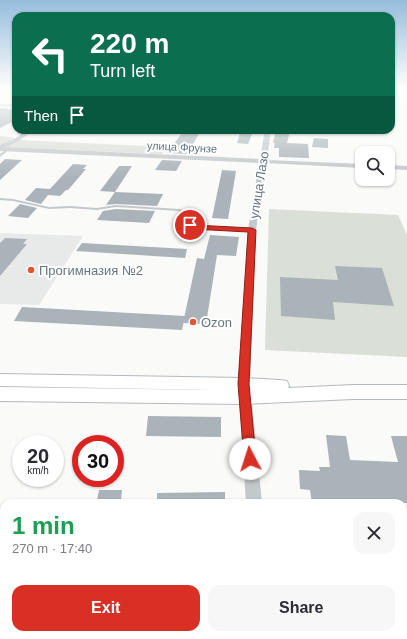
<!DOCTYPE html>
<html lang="en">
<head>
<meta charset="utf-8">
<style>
	:root { --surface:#fff; --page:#f7f7f7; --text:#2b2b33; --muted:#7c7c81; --accent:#d93025 }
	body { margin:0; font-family:Helvetica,sans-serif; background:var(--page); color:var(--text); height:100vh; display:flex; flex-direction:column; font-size:15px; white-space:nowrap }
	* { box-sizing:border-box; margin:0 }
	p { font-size:13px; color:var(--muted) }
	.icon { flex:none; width:22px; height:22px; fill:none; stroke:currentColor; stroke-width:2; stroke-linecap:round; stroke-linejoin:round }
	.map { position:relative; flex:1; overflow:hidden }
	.sheet { position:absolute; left:0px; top:499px; width:407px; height:140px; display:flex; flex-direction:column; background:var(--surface); border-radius:12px 12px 0 0; box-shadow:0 1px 3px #0004 }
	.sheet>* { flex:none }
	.hud { position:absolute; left:12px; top:12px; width:383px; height:122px; border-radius:12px; box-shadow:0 1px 3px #0004; background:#0b6e4f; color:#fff; overflow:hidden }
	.controls { position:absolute; left:355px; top:146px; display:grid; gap:8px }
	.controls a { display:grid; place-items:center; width:40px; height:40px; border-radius:8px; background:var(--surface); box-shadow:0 1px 3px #0004; font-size:20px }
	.speed { position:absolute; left:12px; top:435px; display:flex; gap:8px; font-size:20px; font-weight:700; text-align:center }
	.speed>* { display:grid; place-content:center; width:52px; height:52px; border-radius:50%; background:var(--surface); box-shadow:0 1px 3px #0004; line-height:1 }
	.speed small { font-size:10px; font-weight:400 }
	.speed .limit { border:6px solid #d22; background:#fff; color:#111 }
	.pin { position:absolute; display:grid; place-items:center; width:34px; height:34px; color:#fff; margin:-17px; border:2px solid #fff; border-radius:50%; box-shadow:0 1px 4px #0007 }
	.me { position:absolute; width:44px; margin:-22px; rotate:355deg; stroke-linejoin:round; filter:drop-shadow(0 0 3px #0008) }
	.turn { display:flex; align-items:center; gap:14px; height:84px; padding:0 12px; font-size:18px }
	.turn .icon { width:52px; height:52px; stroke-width:2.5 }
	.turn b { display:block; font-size:28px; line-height:34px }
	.then { display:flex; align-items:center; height:38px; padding:0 12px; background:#0003; gap:8px; font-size:15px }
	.round { display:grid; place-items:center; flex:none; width:42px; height:42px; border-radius:12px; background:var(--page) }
	.headline { display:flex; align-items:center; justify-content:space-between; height:68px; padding:0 12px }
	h1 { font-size:24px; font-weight:600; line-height:30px; color:#1e9e55 }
	.primary-button { display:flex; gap:8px; margin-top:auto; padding:8px 12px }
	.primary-button a { flex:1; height:46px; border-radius:12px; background:var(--accent); color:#fff; font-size:16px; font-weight:600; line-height:46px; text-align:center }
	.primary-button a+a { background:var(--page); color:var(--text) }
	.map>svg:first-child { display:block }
	.built { fill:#e8e9e9 }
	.green { fill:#dadfd7 }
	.building { fill:#aab3b9 }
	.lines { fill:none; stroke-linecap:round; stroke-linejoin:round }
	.secondary-casing { stroke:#b3babf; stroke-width:2 }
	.lane { fill:#c3c8cc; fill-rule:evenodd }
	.street { fill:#c3c8cc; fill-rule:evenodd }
	.secondary { fill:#fff; fill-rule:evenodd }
	.route { fill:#d93025; stroke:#8d1f18 }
	.poi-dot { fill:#e4572e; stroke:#fff; stroke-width:1.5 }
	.labels { text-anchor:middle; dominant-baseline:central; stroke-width:4; stroke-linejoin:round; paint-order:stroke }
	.far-street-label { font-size:11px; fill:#657683; stroke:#fff }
	.street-label { font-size:13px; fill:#657683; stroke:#fff }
	.poi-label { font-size:13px; fill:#657683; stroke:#fff; text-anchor:start }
</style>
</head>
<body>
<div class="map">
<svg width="407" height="639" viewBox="0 0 407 639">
	<rect width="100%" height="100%" fill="#fafaf8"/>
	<polygon class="built" points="0,233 83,236 39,305 0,304"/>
	<g class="green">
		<polygon points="0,136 10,137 20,140 167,147 162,154 0,147"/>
		<polygon points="269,209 398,215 407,235 407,357 265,350"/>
	</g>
	<g class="building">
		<polygon points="0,108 16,109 16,120 0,128"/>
		<polygon points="276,130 290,131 287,143 308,144 309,158 279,157 279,148 274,148 275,143 273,143"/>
		<polygon points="182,133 199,134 187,154 167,153"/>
		<polygon points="240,133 252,134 248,144 237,143"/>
		<polygon points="314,138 328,139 328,148 312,147"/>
		<polygon points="5,159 22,160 0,180 0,164"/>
		<polygon points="162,160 182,161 176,171 155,170"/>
		<polygon points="73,164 87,165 83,169 86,169 68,190 66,190 60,196 48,195 41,204 25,200 36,188 50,189"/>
		<polygon points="119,166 132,166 115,192 163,194 157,206 116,204 106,205 115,192 100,191"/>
		<polygon points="222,170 236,171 228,219 212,218"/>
		<polygon points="20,204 37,208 28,218 8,216"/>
		<polygon points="116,209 155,211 149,223 97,220 103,211"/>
		<polygon points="210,235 239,237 236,256 217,255 206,324 183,323 197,258 204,259"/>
		<polygon points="5,238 27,239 23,244 27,244 0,276 0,243"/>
		<polygon points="82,243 187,249 185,258 76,251"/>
		<polygon points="335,266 382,268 394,306 333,302 335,320 281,316 280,277 338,280"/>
		<polygon points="22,307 185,316 182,330 14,321"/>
		<polygon points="148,416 221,417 221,437 146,436"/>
		<polygon points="326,435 346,436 350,460 398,462 391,436 407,436 407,503 312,503 310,490 300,489 299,470 320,471 319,467 330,467"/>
		<polygon points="99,490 122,490 121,500 97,500"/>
		<polygon points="225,492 225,503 157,503 157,493"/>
	</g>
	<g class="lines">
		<g class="secondary-casing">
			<polygon id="secondary" points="0,374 244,378 280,380 287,381 289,386 288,388 353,385 407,385 407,399 353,399 245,404 0,401 0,387 211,390 0,386"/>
		</g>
		<g class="lane">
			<polygon points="6,149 9,150 0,157 0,154"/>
			<polygon points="0,198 13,199 49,207 70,206 97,208 116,205 179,209 191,212 194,217 192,225 193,226 252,229 254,230 252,231 191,228 188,225 190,217 188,214 179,211 116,207 97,210 70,208 49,209 13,201 0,200"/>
		</g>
		<g class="street">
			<polygon points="0,104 16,105 16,107 0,106"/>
			<polygon points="27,130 34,130 17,142 5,147 260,159 265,130 271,130 267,160 362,164 362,168 266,163 256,230 250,384 262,503 246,503 238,384 248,230 259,163 0,151 0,145 13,140"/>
			<polygon points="388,165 407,166 407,170 388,169"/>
			<polygon points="403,625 407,625 407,639 340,639 338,635 403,635"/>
			<rect x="255" y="635" width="20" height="4"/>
		</g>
		<use href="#secondary" class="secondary"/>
	</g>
	<linearGradient id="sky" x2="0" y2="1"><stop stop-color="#96bcdc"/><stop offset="0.49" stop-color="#fdfdfc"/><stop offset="1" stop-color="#fdfdfc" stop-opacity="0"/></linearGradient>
	<rect width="407" height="178" fill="url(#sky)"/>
	<polygon class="route" points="190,223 194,225 252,228 256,230 249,384 256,459 254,462 250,464 246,462 244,459 238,384 248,232 192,229 187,225"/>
	<g class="poi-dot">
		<circle cx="31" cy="270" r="4"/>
		<circle cx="193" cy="322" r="4"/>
	</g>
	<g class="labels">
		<g class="far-street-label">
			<text transform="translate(182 147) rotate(3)">улица Фрунзе</text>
		</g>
		<g class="street-label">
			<text transform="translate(259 185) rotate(-81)">улица Лазо</text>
		</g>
		<g class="poi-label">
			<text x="39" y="270">Прогимназия №2</text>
			<text x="201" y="322">Ozon</text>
		</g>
	</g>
</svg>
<div class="controls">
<a><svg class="icon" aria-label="search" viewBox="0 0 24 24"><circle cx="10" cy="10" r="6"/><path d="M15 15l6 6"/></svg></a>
</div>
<div class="speed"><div>20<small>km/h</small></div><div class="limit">30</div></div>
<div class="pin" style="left:190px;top:225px;background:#d93025"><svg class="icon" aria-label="arrive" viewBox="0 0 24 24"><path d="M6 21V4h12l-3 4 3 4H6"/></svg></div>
<svg class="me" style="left:250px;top:459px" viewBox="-20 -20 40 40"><circle r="19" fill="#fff"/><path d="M0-13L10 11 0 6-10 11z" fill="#d93025"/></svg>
<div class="hud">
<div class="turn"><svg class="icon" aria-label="left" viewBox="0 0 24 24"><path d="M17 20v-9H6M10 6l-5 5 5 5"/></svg><div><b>220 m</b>Turn left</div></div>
<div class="then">Then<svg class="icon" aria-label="arrive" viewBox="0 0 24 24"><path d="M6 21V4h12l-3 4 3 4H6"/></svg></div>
</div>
<section class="sheet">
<div class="headline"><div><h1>1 min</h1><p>270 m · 17:40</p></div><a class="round"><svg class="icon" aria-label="close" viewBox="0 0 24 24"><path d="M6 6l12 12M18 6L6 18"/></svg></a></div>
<div class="primary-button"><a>Exit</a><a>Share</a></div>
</section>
</div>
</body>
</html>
